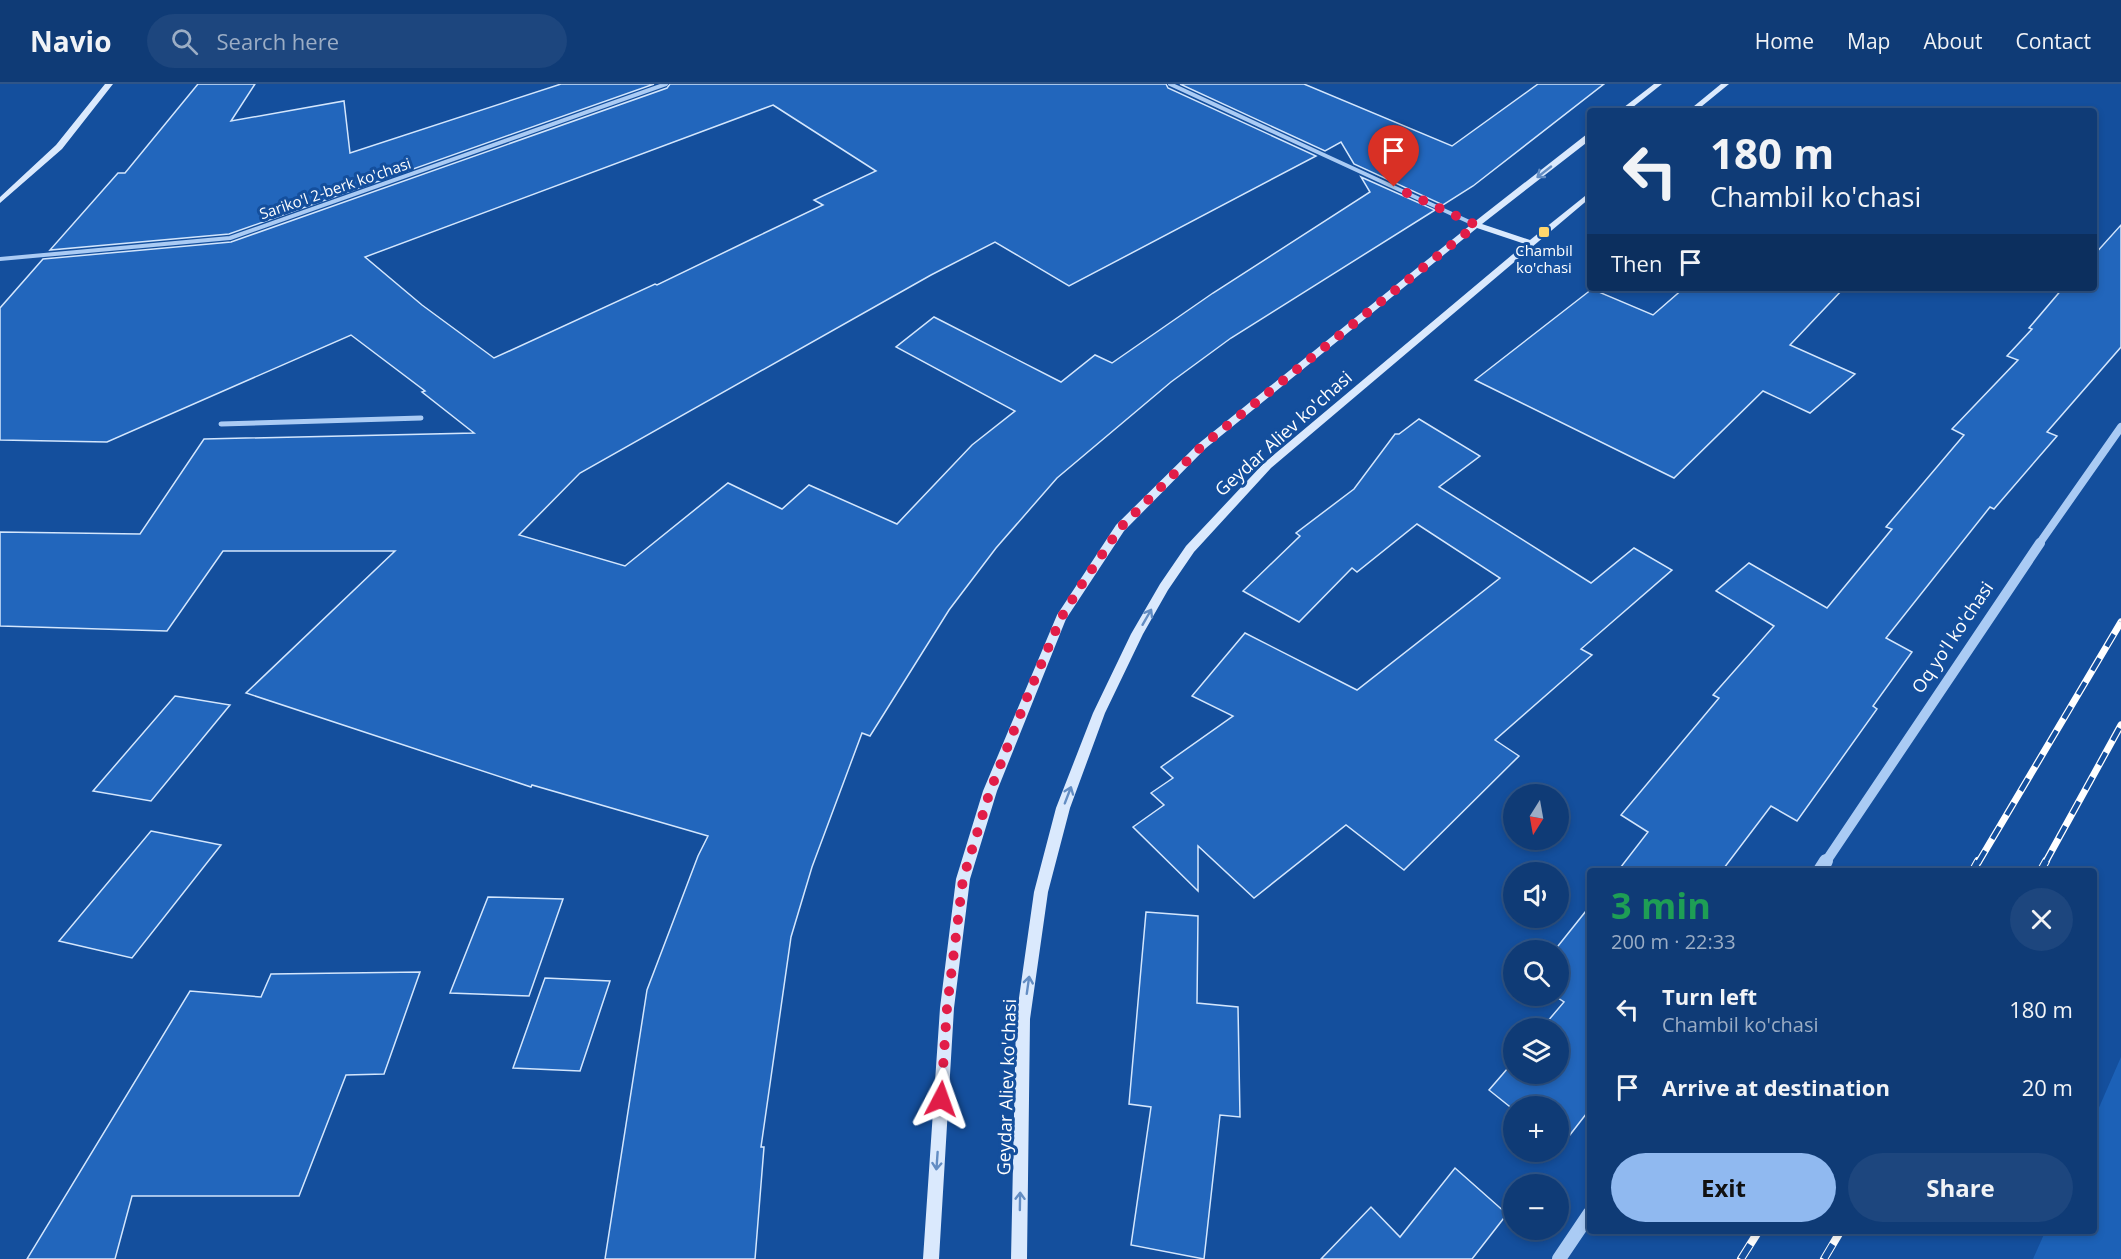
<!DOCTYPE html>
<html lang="en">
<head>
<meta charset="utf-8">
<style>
	:root { --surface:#0f3b76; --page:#1d467e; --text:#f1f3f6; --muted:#9badc5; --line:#2f5588; --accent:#90b9f0 }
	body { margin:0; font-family:"Open Sans",sans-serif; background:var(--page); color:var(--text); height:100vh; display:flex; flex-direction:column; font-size:22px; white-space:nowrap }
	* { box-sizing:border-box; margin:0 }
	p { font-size:20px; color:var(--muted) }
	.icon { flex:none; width:33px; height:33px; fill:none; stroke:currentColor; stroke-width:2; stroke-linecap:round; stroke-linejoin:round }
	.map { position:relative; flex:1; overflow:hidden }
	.panel { position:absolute; left:1587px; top:784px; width:510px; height:366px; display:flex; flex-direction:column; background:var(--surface); border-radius:6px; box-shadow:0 3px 9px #0003,0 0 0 2px var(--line) }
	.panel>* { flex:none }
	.banner { position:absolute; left:1587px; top:24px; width:510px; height:183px; border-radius:6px; box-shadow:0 3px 9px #0003,0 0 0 2px var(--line); background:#0f3b76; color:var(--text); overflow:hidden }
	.needle { width:39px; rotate:191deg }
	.tools { position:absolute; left:1503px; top:700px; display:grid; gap:12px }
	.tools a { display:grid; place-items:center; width:66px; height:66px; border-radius:50%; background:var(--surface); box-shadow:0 3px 9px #0003,0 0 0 2px var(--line); font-size:30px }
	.pin { position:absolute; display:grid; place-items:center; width:51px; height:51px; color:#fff; margin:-62px -26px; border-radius:50% 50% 50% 0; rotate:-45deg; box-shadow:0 0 6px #0007 }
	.pin .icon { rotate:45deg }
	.me { position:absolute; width:66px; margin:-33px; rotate:4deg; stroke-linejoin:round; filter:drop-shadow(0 0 4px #0008) }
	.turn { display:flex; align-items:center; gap:21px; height:126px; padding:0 24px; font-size:27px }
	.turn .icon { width:78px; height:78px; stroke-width:2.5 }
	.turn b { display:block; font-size:42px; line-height:51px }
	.then { display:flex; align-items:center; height:57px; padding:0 24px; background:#0003; gap:12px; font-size:22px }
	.round { display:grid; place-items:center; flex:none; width:63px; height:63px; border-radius:32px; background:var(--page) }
	.overview { display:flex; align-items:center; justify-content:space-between; height:102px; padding:0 24px }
	h1 { font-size:36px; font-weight:700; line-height:45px; color:#1e9e55 }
	.cta { display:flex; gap:12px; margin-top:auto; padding:12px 24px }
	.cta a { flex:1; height:69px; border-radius:36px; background:var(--accent); color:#111; font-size:24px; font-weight:700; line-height:69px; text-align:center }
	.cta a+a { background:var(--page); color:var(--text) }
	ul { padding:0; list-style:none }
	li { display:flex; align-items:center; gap:18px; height:78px; padding:0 24px }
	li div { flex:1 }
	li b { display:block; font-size:22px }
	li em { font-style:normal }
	header { display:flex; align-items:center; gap:36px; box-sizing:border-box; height:84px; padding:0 30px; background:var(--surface); border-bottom:2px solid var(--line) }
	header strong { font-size:28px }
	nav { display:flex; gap:33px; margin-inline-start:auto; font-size:21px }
	.search { width:420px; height:54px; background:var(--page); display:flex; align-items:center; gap:15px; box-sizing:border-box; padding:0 21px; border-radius:33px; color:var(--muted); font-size:22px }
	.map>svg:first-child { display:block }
	.green { fill:#1c61b7 }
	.building { fill:#2266bc; stroke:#d3e6fd; stroke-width:1.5; fill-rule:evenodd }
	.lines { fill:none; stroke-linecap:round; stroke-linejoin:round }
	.minor-far1 { stroke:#aacbf4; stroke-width:4 }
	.minor { stroke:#aacbf4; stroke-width:5 }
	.tertiary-far2 { stroke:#aacbf4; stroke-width:8 }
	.tertiary-far1 { stroke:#aacbf4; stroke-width:10 }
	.tertiary { stroke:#aacbf4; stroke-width:14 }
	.secondary { fill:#dae9fd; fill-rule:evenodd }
	.rail-far1-casing { stroke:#fff; stroke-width:7 }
	.rail-casing { stroke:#fff; stroke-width:8 }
	.rail-far1 { stroke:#144f9d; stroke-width:4.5; stroke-dasharray:14; stroke-linecap:butt }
	.rail { stroke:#144f9d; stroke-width:6; stroke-dasharray:17; stroke-linecap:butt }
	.oneway { stroke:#638dc3 }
	.route { stroke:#e11d48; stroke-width:10; stroke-dasharray:0 18 }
	.poi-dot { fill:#ffd66d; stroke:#144f9d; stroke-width:2 }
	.labels { text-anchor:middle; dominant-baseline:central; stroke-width:6; stroke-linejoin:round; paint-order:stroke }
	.far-street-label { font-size:15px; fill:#fff; stroke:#144f9d }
	.far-poi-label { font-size:15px; fill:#fff; stroke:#144f9d }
	.street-label { font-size:18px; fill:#fff; stroke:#144f9d }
</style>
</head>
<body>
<header>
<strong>Navio</strong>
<div class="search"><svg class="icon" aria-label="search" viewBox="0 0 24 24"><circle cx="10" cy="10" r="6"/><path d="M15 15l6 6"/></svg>Search here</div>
<nav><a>Home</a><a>Map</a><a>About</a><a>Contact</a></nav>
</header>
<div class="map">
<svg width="2121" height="1175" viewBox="0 0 2121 1175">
	<rect width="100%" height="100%" fill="#144f9d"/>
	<polygon class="green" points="2121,973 2121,1175 2033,1175 2045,1148 2094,1148 2094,1035"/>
	<g class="building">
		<polygon points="198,0 255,0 231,37 344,17 350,69 561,0 654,0 229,150 50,166 118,89 125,89"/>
		<path d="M670,0h496l2,4 148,68 -247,130 -74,-44 -64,33 -351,198 -61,62 106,31 103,-83 54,26 27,-24 88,39 75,-79 43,-34 -119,-64 38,-30 127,65 34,-27 17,8 101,-70 157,-101 -9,-15 74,33 -204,128 -60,44 -114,96 -61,70 -47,62 -79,126 -8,-3 -50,134 -21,70 -30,210h3l-9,112h-150l42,-269 51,-134 10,-20 -176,-51 -1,2 -285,-94 149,-142h-172l-56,80 -167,-5v-94l140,2 64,-95 270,-6 -52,-41 3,-1 -74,-56 -244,107 -107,-2v-132l43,-49 188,-17 436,-154zM773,21l103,66 -62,29 9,5 -69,33 -97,47 -2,-1 -161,74 -72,-53 -57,-48z"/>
		<polygon points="1180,0 1304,0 1452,62 1538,0 1604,0 1473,102 1443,121 1354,80 1341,58 1325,67"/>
		<polygon points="2121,141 2121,263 2047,348 2057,352 1994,425 1990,423 1886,554 1912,568 1873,622 1877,625 1797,737 1771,722 1721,788 1617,788 1648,748 1621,731 1719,614 1713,611 1774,542 1716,507 1749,479 1827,524 1892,445 1886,443 1964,351 1952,345 2018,276 2007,272 2032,245 2029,244 2063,204 2094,204 2094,171"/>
		<polygon points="1684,204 1844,204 1790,261 1855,290 1810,329 1763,307 1674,394 1475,296 1592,205 1653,231"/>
		<polygon points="1419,335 1480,372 1439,403 1591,499 1634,464 1672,486 1581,565 1592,571 1495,656 1519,672 1404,786 1346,741 1254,814 1198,762 1198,807 1133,743 1164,721 1151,709 1173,694 1161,683 1233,632 1192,612 1245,549 1357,606 1500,494 1417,440 1357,488 1352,484 1299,538 1243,507 1300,452 1296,449 1354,405 1395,350 1399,350"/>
		<polygon points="175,612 230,621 151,717 93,707"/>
		<polygon points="151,747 221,761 132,874 59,857"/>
		<polygon points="488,813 563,815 529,912 450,909"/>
		<polygon points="1590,822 1590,1025 1559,1065 1558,1023 1514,1023 1514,1026 1489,1006 1514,977 1514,990 1558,990 1558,945 1541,945 1564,918 1555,912 1558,912 1558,867 1554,867"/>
		<polygon points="1146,828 1198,832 1197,919 1238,923 1240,1033 1220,1031 1204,1175 1131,1161 1151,1023 1129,1020"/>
		<polygon points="420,888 384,990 346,991 299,1112 132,1112 115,1175 27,1175 190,907 261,913 271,890"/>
		<polygon points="545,894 610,897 580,987 513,984"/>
		<polygon points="1455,1084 1507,1130 1472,1175 1321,1175 1371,1123 1400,1153"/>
	</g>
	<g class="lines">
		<g class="minor-far1">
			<polyline points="1170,0 1476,141"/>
			<polyline points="0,175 230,154 666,0"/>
		</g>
		<polyline class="minor" points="221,340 421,334"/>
		<polyline class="tertiary-far2" points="2039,460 2121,343"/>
		<polyline class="tertiary-far1" points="1825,779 2040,459"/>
		<g class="tertiary">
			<polyline points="1819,788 1826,777"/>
			<polyline points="1559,1175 1590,1129"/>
		</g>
		<g class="secondary">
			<polygon points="105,0 113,0 62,65 0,119 0,113 56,61"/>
			<polygon points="1654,0 1662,0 1628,27 1619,27"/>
			<polygon points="1721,0 1729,0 1696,27 1688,27"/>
			<polygon points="1587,50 1590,50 1590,56 1482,140 1530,156 1590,108 1590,114 1271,384 1194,468 1168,506 1143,550 1105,629 1070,724 1048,808 1030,935 1027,1175 1011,1175 1016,935 1034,808 1056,724 1093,629 1131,550 1160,500 1186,462 1263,380 1525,160 1477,144 1206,364 1124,447 1066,535 997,707 970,795 954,924 939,1175 923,1175 940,924 956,795 983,707 1057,531 1116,441 1198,360 1473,139"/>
		</g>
		<g class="rail-far1-casing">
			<g id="rail-far1">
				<polyline points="1978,779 2121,538"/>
				<polyline points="2045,779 2121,641"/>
			</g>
		</g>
		<g class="rail-casing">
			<g id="rail">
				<polyline points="1972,788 1978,777"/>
				<polyline points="2040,788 2046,777"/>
				<polyline points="1741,1175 1758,1148"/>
				<polyline points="1824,1175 1840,1148"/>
			</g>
		</g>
		<use href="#rail-far1" class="rail-far1"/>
		<use href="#rail" class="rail"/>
	</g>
	<defs><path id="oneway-shaft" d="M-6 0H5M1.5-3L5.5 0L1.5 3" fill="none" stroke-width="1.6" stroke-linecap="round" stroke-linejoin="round" transform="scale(1.5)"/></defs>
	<g class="oneway">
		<use href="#oneway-shaft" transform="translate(1544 88) rotate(142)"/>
		<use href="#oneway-shaft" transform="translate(1147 533) rotate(-60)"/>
		<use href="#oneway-shaft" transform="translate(1068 711) rotate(-69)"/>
		<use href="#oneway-shaft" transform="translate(1028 901) rotate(-82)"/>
		<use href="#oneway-shaft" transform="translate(937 1077) rotate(94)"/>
		<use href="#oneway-shaft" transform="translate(1020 1117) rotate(-89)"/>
	</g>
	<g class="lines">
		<polyline class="route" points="941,1015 947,924 963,795 990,707 1028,611 1061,534 1080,503 1120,444 1202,362 1476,141 1394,103"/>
	</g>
	<rect class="poi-dot" x="1538" y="142" width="12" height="12" rx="3"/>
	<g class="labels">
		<g class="far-street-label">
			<text transform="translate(335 104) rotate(-19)">Sariko'l 2-berk ko'chasi</text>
		</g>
		<g class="far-poi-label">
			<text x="1544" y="166">Chambil<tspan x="1544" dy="17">ko'chasi</tspan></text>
		</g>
		<g class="street-label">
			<text transform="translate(1283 349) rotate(-42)">Geydar Aliev ko'chasi</text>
			<text transform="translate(1952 553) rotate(-56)">Oq yo'l ko'chasi</text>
			<text transform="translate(1006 1003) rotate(-88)">Geydar Aliev ko'chasi</text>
		</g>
	</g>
</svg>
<div class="tools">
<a><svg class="needle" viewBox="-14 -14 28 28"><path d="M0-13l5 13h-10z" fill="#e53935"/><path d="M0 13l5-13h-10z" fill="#9badc5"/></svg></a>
<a><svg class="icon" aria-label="sound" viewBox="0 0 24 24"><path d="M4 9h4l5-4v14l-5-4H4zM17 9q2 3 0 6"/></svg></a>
<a><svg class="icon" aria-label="search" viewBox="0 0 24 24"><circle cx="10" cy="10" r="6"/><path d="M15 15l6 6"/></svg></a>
<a><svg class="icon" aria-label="layers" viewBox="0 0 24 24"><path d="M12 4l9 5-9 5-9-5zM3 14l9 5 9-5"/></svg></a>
<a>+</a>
<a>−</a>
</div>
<div class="pin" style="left:1394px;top:103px;background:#d93025"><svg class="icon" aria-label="arrive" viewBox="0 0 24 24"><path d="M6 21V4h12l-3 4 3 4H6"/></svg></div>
<svg class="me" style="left:941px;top:1015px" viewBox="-20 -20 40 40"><path d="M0-17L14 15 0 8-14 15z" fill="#e11d48" stroke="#fff" stroke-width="4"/></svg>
<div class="banner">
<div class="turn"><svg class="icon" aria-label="left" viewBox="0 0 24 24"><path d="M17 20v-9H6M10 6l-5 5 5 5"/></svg><div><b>180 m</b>Chambil ko'chasi</div></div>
<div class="then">Then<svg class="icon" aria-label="arrive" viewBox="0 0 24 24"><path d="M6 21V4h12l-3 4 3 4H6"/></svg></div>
</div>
<section class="panel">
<div class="overview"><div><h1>3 min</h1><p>200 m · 22:33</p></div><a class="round"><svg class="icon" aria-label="close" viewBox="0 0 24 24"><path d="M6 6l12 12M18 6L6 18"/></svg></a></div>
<ul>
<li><svg class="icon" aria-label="left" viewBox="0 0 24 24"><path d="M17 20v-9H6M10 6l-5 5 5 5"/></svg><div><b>Turn left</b><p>Chambil ko'chasi</p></div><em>180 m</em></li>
<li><svg class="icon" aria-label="arrive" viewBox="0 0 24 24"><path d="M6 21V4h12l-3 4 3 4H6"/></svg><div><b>Arrive at destination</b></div><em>20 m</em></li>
</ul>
<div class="cta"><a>Exit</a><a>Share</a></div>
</section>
</div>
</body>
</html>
